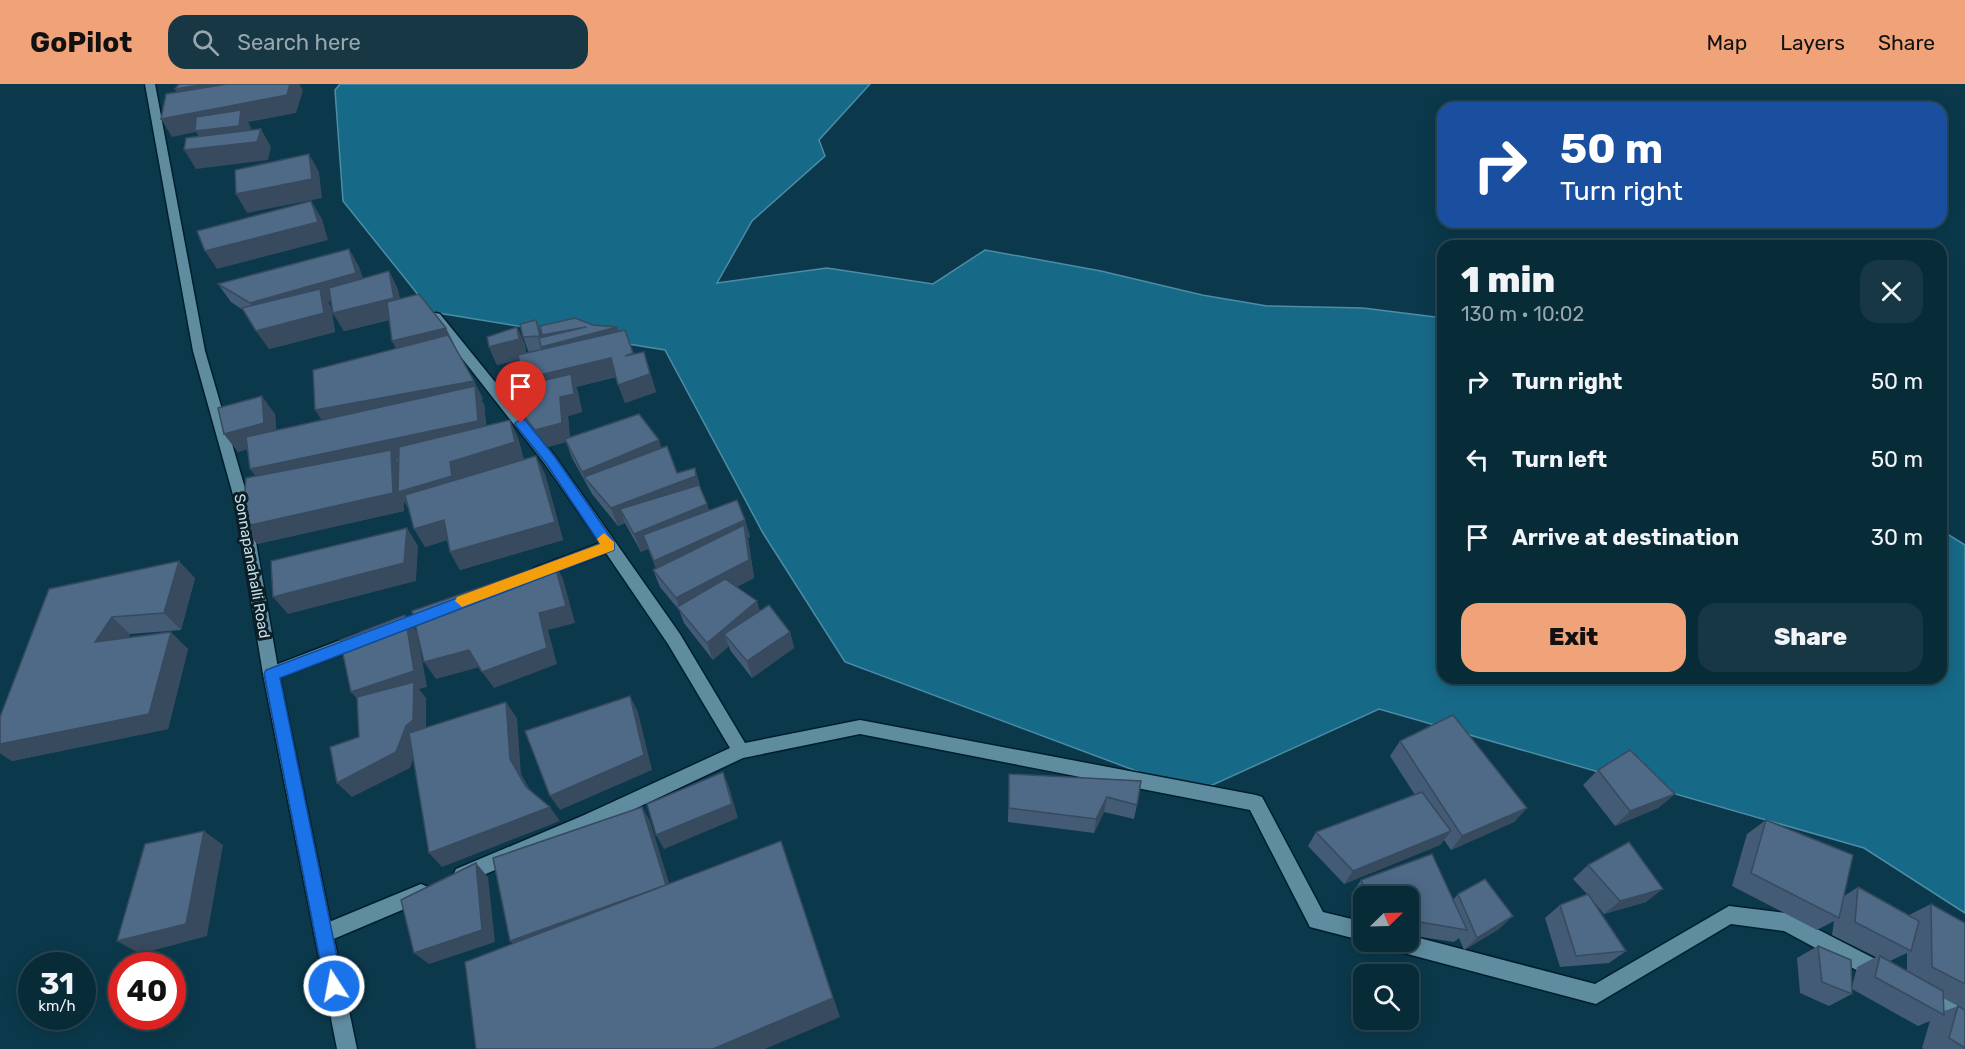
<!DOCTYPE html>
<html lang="en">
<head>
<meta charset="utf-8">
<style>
	:root { --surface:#082b38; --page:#163743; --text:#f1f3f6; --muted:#98a7ae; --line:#294753; --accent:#f0a278 }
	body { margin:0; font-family:Rubik,sans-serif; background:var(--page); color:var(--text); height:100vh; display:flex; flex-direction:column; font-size:22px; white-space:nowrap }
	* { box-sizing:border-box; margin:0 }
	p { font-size:20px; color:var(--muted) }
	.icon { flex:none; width:33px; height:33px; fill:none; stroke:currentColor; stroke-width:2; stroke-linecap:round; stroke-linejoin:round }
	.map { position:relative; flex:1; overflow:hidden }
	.side { position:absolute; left:1437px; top:156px; width:510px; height:444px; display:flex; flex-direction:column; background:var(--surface); border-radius:18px; box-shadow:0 3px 15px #0003,0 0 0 2px var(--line) }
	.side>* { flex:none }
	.guide { position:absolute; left:1437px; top:18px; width:510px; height:126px; border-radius:18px; box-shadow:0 3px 15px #0003,0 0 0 2px var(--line); background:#1a4fa0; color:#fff; overflow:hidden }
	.needle { width:39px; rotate:67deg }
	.controls { position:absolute; left:1353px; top:802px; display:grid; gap:12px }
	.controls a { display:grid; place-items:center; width:66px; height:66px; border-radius:12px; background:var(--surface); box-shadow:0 3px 15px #0003,0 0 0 2px var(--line); font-size:30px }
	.speed { position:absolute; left:18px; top:868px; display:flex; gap:12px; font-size:30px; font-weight:700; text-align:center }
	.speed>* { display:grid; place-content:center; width:78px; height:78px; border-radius:50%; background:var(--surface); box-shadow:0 3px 15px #0003,0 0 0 2px var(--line); line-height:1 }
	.speed small { font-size:15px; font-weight:400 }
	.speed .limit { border:9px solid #d22; background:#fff; color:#111 }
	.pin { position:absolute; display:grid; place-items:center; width:51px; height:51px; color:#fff; margin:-62px -26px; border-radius:50% 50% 50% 0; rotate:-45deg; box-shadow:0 0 6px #0007 }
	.pin .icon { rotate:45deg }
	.me { position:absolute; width:66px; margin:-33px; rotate:349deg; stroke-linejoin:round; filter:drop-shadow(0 0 4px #0008) }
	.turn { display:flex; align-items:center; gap:21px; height:126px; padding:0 24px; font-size:27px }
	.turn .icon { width:78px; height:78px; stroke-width:2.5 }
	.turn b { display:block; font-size:42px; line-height:51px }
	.round { display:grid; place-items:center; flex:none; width:63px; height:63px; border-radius:18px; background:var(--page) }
	.overview { display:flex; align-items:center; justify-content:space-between; height:102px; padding:0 24px }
	h1 { font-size:36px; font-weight:800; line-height:45px }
	.button { display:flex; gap:12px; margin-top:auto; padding:12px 24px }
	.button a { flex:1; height:69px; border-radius:18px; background:var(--accent); color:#111; font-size:24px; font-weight:800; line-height:69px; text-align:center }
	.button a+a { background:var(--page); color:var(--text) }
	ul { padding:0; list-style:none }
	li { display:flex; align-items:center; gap:18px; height:78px; padding:0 24px }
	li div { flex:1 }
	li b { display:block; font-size:22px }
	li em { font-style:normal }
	header { display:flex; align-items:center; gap:36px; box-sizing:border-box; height:84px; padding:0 30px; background:var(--accent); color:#111 }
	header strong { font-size:28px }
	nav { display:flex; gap:33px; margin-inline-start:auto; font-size:21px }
	.search { width:420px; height:54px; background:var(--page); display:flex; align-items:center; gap:15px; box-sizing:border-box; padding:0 21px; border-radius:18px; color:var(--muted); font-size:22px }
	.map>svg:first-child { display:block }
	.water { fill:#176988; stroke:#4c8ca5; stroke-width:1.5 }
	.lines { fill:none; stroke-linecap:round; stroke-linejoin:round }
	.street-casing { stroke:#001f2d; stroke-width:3 }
	.secondary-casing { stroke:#001f2d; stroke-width:3 }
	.street { fill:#608ca0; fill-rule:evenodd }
	.secondary { fill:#608ca0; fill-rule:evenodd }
	.wall { fill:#435b74; fill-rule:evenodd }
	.shaded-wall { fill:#374a5e }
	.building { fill:#4e6a87; stroke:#374a5e; stroke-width:1.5 }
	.route { fill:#1a73e8; stroke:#114b97; stroke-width:1.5 }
	.slow { fill:#f59e0b }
	.labels { text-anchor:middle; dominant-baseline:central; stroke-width:6; stroke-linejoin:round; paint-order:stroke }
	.street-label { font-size:15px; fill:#c6dde8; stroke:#0c1e26 }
</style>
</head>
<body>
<header>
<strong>GoPilot</strong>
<div class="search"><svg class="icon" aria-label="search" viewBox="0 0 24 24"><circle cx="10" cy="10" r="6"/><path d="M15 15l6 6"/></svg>Search here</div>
<nav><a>Map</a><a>Layers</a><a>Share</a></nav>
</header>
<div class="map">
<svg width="1965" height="965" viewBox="0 0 1965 965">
	<rect width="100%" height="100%" fill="#0b394b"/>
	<polygon class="water" points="340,0 870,0 819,56 825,72 752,137 717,199 827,184 933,200 985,166 1101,187 1202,211 1267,222 1363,224 1443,234 1443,594 1941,594 1941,446 1965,461 1965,829 1864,764 1379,625 1195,709 845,578 763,449 665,266 432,228 343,117 335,6"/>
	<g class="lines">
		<g class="street-casing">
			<g id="street">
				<polygon points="436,229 440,230 555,372 680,550 745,659 860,636 1256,711 1262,713 1323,828 1364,838 1364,857 1310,843 1250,726 860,650 743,674 594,744 462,800 456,797 453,791 456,785 582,732 730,664 668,560 606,469 539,494 534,492 531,488 534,484 600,459 545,380 432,236 432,230"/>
				<polygon points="359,549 365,551 367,556 365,561 271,597 265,595 263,590 265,585"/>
				<polygon points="421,800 428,803 430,809 428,815 324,859 317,857 314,850 317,843"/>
				<polygon points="1729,822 1786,829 1887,881 1890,888 1887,895 1880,898 1873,895 1784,847 1731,840 1596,920 1400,868 1393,865 1390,858 1408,858 1408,851 1595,900"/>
				<polygon points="1928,904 1965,923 1965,944 1921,921 1918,914 1921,907"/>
			</g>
		</g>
		<g class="secondary-casing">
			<polygon id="secondary" points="145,0 155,0 205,267 249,418 279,590 357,965 337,965 263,590 235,418 193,267"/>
		</g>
		<use href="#street" class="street"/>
		<use href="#secondary" class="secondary"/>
	</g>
	<g class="wall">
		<polygon points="349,165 359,183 363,195 389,187 398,206 400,215 455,262 483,315 481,316 484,320 486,342 518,354 524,376 545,390 563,456 460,486 450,468 447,456 425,463 409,425 404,417 404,427 257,460 256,392 247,365 238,368 224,350 275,330 276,346 322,336 396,264 392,257 389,236 344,247 333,229 331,217 328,218 331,223 335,248 269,265 243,226 231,218 218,200"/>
		<polygon points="536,236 542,251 593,241 617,243 618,248 634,270 644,268 656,308 625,319 616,293 576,303 578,308 582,328 568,332 570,354 661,364 677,389 695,384 701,405 709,426 745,436 750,453 748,454 754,494 736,503 760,527 790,548 794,564 752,594 730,566 729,562 713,576 684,539 679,526 660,503 653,486 656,484 648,465 641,468 625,439 618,442 592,410 572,374 566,358 544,364 513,325 504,306 525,301 519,276 497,281 489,263 517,243 525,261 526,269 529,269 523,253"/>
		<polygon points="195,494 181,546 130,550 128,554 188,565 168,645 12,677 0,669 0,633 49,505"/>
		<polygon points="1400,657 1527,724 1514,738 1451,766 1444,756 1440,761 1344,800 1308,762 1316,748 1415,711 1390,672"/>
		<polygon points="1598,686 1675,710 1658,724 1615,742 1583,701"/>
		<polygon points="1009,690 1137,721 1134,735 1104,728 1094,749 1008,738"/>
		<path d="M1766,736l78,76 14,-9 51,28 22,-11 34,19v87l-7,-4 7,4v39h-41l-2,-1 8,-27 -12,5 -66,-37v5l-23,12 -29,-13 -3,-35 21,-12 34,41 5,-20 19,-10 -44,-22 2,-14 -17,9 -85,-44 15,-52zM1907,869v18l-17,-10zM1943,914l15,8 -14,5z"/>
		<polygon points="1588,781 1646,818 1604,830 1594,818 1626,867 1609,879 1560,883 1545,834 1560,821 1587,810 1573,795"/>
		<polygon points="1361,796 1453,816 1458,810 1499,845 1464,866 1459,854 1454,858 1408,851 1408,813 1364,813 1364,834 1352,809"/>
	</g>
	<g class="shaded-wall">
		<polygon points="206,0 300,0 300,1 303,7 296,29 248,38 251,44 250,59 261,45 271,63 268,76 196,85 184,66 206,64 196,48 172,53 161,35 186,23 175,5"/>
		<polygon points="309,70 319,88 322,114 247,129 236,110"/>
		<polygon points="311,117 322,135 328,156 217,185 205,167"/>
		<polygon points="349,165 359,183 366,207 328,218 331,223 335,248 269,265 256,247 262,237 250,219"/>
		<polygon points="389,187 398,206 403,233 344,247 333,229"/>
		<polygon points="536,236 542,251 586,243 617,243 623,261 549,282 541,263 545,262 540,252"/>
		<polygon points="517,243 525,261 527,274 497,281 489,263"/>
		<polygon points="446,244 455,262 402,275 392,257"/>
		<polygon points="644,268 656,308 625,319 618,301"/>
		<polygon points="611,274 617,292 576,303 578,308 582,328 568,332 570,357 544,364 535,346 531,314 523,295"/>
		<polygon points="474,297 483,315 481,316 484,320 488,356 396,375 402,384 403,407 452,392 450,378 515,358 510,336 518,354 524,376 460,396 462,410 409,426 404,417 404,427 257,460 242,443 393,409 391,376 264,403 250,385 478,337 476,316 327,344 315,326"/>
		<polygon points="262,312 275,330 277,357 238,368 224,350"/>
		<polygon points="659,356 665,374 584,393 582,388"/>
		<polygon points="536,372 545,390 563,456 460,486 450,468"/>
		<polygon points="695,384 700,402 702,410 620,425 625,439 618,442 611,424"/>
		<polygon points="707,420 712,437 643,451 648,465 641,468 634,450"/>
		<polygon points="444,436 455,454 425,463 414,445"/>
		<polygon points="745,436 750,453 748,454 754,494 684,531 681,528 676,514 661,494 654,477"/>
		<polygon points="407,444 418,462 416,497 288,530 273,513"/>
		<polygon points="179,477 195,494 181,546 164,529"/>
		<polygon points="554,478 563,495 575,539 548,546 557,580 494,604 482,588 539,529"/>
		<polygon points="757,517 762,534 724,550 729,562 713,576 707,559"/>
		<polygon points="405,531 417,548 427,603 419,605 426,614 426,652 419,658 410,684 352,713 337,699 406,642 365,624 351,608"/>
		<polygon points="112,533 130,550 115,575 95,558"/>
		<polygon points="171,548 188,565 168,645 12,677 0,669 0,660"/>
		<polygon points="790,548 794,564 752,594 747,577"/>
		<polygon points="469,566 480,583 436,595 424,578"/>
		<polygon points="630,612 638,628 652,686 560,726 550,712"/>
		<polygon points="506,618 517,634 521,690 537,718 526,703 510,675"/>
		<polygon points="723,688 729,703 738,734 664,765 656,751"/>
		<polygon points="1675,710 1658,724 1615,742 1630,727"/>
		<polygon points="1107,713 1104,728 1094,749 1096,735"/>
		<polygon points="550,723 560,737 442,783 429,769"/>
		<polygon points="642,723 650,737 674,815 523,870 510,857"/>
		<polygon points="1527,724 1514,738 1451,766 1462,752"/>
		<polygon points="204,747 223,761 207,852 140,870 117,857"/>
		<polygon points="1451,747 1440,761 1344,800 1353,787"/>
		<polygon points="781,757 840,933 765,965 713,965"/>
		<polygon points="476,779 488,793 495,858 429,880 414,869"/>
		<polygon points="1663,805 1646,818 1604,830 1620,817"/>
		<polygon points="1513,832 1499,845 1464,866 1477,854"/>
	</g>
	<g class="building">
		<polygon points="179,0 206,0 175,5"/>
		<polygon points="227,0 290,0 287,11 161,35 166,10"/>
		<polygon points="241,26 239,42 195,47 196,33"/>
		<polygon points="261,45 257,58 184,66 186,54"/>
		<polygon points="309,70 312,95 236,110 235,86"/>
		<polygon points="311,117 318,138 205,167 197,147"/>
		<polygon points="349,165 356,189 250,219 218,200"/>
		<polygon points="389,187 394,214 333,229 329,204"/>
		<polygon points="320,205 324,229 256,247 242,224"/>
		<polygon points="419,210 446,244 392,257 387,218"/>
		<polygon points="575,234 593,241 617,243 541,263 539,254 586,243 542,251 540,242"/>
		<polygon points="536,236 540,252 523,253 520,240"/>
		<polygon points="517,243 519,255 489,263 487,253"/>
		<polygon points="625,246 633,269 625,272 644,268 650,290 618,301 611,274 523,295 518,271"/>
		<polygon points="448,251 474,297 315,326 313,286"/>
		<polygon points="571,290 574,310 560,313 562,339 535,346 504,306"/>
		<polygon points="475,302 478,337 250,385 246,353"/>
		<polygon points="262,312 264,339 224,350 218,324"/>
		<polygon points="639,330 659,356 582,388 565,355"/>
		<polygon points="510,336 515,358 450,378 452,392 398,408 399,363"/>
		<polygon points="667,362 677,389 695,384 696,392 611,424 584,393"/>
		<polygon points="391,366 393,409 242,443 246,394"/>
		<polygon points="536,372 555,438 450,468 444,436 414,445 405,411"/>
		<polygon points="699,401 707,420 634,450 620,425"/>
		<polygon points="737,416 745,436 654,477 643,451"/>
		<polygon points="744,441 749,476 676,514 653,486"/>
		<polygon points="407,444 404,479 273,513 271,477"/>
		<polygon points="179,477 164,529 112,533 95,558 171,548 149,630 0,660 0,633 49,505"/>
		<polygon points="554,478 566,522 539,529 547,564 482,588 469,566 424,578 412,527"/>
		<polygon points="725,495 757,517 707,559 677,523"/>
		<polygon points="769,521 790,548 747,577 724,550"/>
		<polygon points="405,531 414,587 351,608 340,556"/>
		<polygon points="414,598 413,636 406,642 396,668 337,699 330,663 359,653 357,613"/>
		<polygon points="630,612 644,671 550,712 525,647"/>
		<polygon points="506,618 510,675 526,703 550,723 429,769 409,649"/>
		<polygon points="1453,631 1527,724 1462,752 1400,657"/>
		<polygon points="1630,666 1675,710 1630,727 1598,686"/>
		<polygon points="723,688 732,720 656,751 647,720"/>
		<polygon points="1009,690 1141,697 1137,721 1107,713 1096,735 1009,724"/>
		<polygon points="1422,708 1451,747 1353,787 1316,748"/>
		<polygon points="642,723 666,801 510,857 493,774"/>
		<polygon points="1766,736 1853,771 1839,834 1751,789"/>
		<polygon points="204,747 186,840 117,857 145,760"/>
		<polygon points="781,757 833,914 713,965 476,965 465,878"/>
		<polygon points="1629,758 1663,805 1620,817 1588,781"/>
		<polygon points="1432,770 1467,846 1408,836 1408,813 1369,813 1361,796"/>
		<polygon points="476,779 482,846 414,869 401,816"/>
		<polygon points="1485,795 1513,832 1477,854 1458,810"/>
		<polygon points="1858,803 1919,837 1911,867 1855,838"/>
		<polygon points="1588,810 1626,867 1576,872 1560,821"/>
		<polygon points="1931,820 1965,839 1965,900 1932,883"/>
		<polygon points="1818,862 1851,876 1852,910 1822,898"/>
		<polygon points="1880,872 1943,907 1944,931 1875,893"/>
		<polygon points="1958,922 1965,926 1965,964 1949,954"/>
	</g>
	<polygon class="route" points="521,335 525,336 555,373 614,458 614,466 280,594 343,902 341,909 334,911 328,909 325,902 264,590 266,586 600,460 546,379 516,342 515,339"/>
	<polygon class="slow" points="604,449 614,458 614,466 462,523 455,517 457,513 600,460 597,455"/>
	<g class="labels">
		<g class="street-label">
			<text transform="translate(252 482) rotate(80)">Sonnapanahalli Road</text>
		</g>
	</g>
</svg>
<div class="controls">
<a><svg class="needle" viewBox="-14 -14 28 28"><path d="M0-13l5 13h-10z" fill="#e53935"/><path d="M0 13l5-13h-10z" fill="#98a7ae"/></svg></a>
<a><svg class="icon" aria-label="search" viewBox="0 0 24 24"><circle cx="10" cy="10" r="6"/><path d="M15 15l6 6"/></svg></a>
</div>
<div class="speed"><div>31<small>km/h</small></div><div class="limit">40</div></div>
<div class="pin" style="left:521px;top:339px;background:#d93025"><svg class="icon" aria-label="arrive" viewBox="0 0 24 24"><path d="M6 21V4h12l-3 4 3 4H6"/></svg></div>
<svg class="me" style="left:334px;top:902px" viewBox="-20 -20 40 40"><circle r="17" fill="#1a73e8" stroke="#fff" stroke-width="3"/><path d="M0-11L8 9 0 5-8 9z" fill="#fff"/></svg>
<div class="guide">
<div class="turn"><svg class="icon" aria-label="right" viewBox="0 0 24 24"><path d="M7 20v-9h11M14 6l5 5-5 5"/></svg><div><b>50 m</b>Turn right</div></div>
</div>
<section class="side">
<div class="overview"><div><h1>1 min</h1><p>130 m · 10:02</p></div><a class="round"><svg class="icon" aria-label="close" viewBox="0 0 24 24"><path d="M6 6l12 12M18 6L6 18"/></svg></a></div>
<ul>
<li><svg class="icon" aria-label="right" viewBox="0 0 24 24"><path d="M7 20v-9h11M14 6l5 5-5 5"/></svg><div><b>Turn right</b></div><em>50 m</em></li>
<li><svg class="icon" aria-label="left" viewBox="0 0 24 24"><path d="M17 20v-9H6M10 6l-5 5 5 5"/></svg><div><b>Turn left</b></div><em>50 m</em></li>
<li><svg class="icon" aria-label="arrive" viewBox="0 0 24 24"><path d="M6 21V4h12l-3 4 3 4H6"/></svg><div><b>Arrive at destination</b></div><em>30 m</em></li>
</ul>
<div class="button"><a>Exit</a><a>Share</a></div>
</section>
</div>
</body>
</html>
